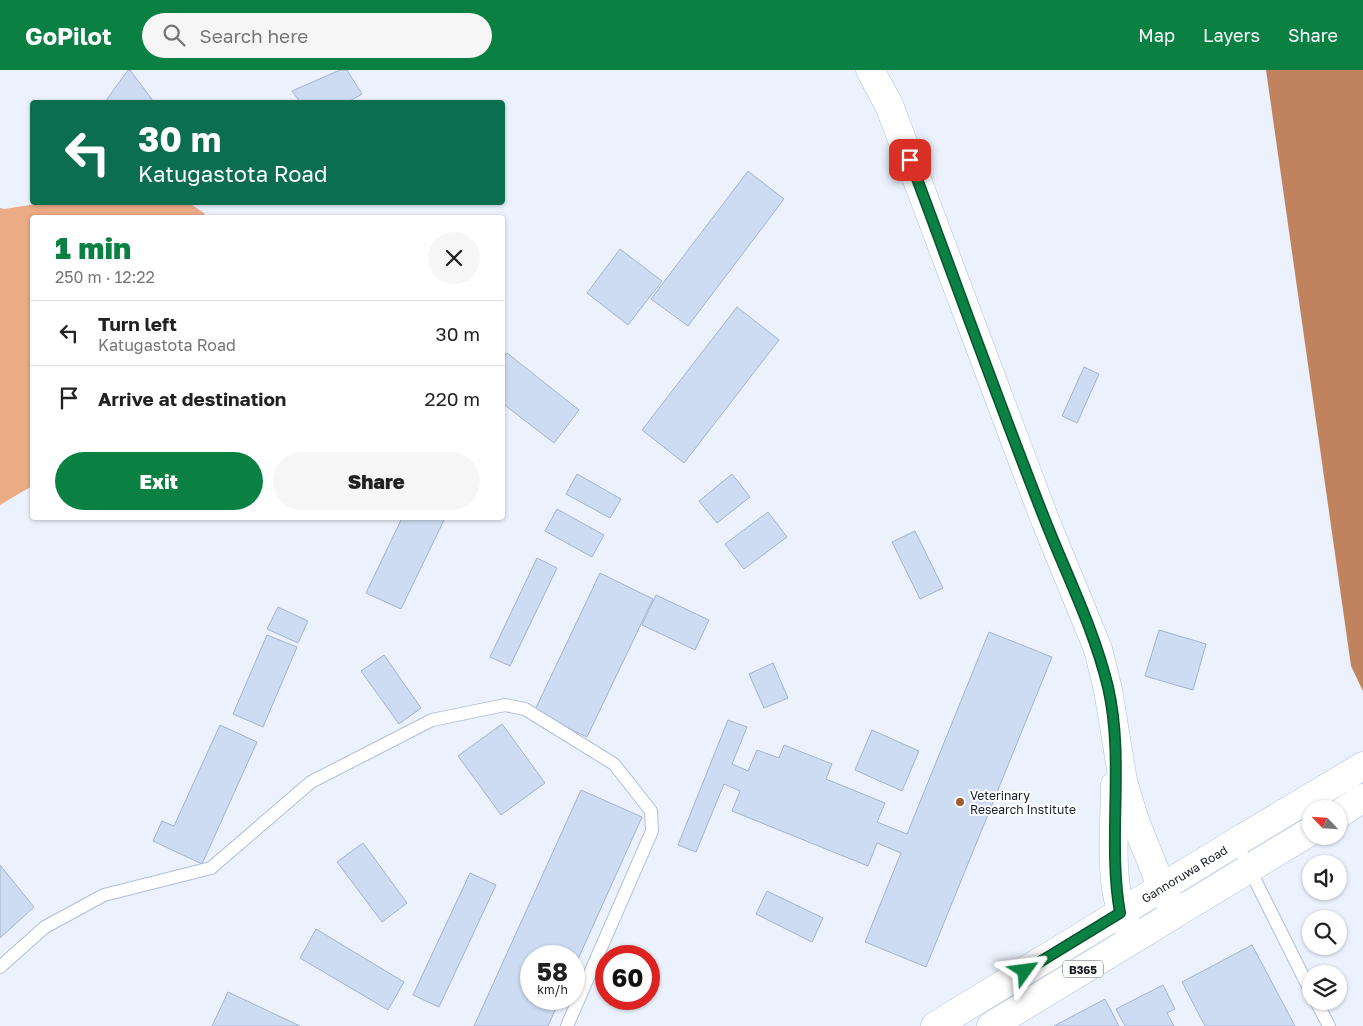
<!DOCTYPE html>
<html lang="en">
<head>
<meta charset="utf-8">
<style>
	:root { --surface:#fff; --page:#f6f6f6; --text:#222; --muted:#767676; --line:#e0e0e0; --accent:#0b8043 }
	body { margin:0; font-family:"Golos Text",sans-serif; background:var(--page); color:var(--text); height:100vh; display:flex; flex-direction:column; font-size:19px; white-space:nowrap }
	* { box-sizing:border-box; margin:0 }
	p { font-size:16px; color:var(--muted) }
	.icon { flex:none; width:28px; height:28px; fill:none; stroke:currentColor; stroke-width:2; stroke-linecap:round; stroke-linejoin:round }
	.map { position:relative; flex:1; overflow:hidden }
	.details { position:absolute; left:30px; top:145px; width:475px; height:305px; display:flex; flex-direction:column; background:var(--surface); border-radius:5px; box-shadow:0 1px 4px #0004 }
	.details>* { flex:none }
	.hud { position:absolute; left:30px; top:30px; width:475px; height:105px; border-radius:5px; box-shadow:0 1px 4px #0004; background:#0b6e4f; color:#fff; overflow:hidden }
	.needle { width:32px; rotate:295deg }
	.controls { position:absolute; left:1302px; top:730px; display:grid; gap:10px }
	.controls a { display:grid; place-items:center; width:45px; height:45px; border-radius:50%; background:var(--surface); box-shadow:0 1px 4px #0004; font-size:25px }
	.speed { position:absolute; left:520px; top:875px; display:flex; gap:10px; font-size:25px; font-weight:700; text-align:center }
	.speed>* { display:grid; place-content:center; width:65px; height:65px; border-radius:50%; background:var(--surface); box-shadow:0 1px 4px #0004; line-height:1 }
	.speed small { font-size:12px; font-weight:400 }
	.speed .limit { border:8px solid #d22; background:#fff; color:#111 }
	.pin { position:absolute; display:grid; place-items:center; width:42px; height:42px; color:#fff; margin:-21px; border-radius:10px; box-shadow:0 2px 8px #0006 }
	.me { position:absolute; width:55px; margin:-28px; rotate:59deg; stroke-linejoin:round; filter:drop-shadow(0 0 4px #0008) }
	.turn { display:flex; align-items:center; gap:18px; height:105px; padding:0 25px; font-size:22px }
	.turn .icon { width:65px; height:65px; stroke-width:2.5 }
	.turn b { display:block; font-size:35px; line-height:42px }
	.round { display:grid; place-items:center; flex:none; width:52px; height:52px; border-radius:26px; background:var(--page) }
	.summary { display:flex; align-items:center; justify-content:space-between; height:85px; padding:0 25px }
	h1 { font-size:30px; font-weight:800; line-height:38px; color:var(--accent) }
	.button { display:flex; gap:10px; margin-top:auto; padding:10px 25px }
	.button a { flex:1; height:58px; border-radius:30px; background:var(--accent); color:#fff; font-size:20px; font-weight:800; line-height:58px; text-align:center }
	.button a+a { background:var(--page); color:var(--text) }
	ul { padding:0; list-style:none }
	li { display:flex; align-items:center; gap:15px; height:65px; padding:0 25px; border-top:1px solid var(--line) }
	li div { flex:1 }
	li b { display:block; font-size:19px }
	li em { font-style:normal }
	header { display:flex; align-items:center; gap:30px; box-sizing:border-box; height:70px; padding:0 25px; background:var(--accent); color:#fff }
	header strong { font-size:24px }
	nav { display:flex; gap:28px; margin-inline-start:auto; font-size:18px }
	.search { width:350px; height:45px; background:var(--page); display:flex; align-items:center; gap:12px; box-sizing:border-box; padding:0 18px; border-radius:28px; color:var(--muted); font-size:19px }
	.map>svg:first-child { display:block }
	.forest { fill:#ebab85 }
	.water { fill:#c1835f }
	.building { fill:#cddcf3; stroke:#a4b3cc }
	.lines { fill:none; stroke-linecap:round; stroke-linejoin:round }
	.lane-casing { stroke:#afbfd8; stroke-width:14 }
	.primary-casing { stroke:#afbfd8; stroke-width:29 }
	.lane { stroke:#fff; stroke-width:12 }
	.primary { stroke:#fff; stroke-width:28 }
	.route-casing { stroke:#07532c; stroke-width:12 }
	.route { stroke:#0b8043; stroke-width:9 }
	.poi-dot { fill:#a15c30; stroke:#fff; stroke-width:2 }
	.labels { text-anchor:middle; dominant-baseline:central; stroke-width:4; stroke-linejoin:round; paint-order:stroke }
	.shield { fill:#fff; stroke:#5d6066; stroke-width:1 }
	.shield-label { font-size:11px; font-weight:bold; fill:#171c25 }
	.poi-label { font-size:12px; fill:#171c25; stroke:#fff; text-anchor:start }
	.street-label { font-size:12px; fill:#171c25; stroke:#fff }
</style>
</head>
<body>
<header>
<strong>GoPilot</strong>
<div class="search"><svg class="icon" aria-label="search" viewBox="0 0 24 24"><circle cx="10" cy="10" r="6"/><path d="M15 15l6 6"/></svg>Search here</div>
<nav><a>Map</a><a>Layers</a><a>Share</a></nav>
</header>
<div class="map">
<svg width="1363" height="956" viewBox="0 0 1363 956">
	<rect width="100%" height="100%" fill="#ebf2fd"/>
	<polygon class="forest" points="42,133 189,133 204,143 205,147 32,148 32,416 0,435 0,138 4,139"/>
	<polygon class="water" points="1266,0 1363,0 1363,621 1351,596"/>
	<g class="building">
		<polygon points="128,0 130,0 154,32 105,32"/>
		<polygon points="340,0 347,0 362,24 348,32 300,32 292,21"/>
		<polygon points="748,101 784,129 688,256 651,229"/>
		<polygon points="620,179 662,211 628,255 587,223"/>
		<polygon points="737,237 779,270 684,393 642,360"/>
		<polygon points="507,283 579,340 554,373 502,333 502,289"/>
		<polygon points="1084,297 1099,304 1077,353 1062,346"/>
		<polygon points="577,404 621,429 610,448 566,424"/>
		<polygon points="732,404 750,427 717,453 699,431"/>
		<polygon points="557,439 604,465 592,487 545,461"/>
		<polygon points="768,442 787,467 744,499 725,474"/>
		<polygon points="402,448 445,448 401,539 366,523"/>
		<polygon points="915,461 943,518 920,529 892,472"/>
		<polygon points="537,488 557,498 510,596 490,587"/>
		<polygon points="600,503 653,529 587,667 534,642"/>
		<polygon points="656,525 709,550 695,580 642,555"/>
		<polygon points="278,537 308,551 298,573 267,559"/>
		<polygon points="1159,560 1206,574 1193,620 1145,606"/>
		<polygon points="989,562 1052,587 926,897 865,872 901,783 877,773 868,796 732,741 740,721 724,714 696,782 678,775 728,650 747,657 732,694 748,701 757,680 779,688 784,675 832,694 826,709 885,733 877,752 907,764"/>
		<polygon points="267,565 297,577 263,657 233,644"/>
		<polygon points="384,585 421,638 399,654 361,601"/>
		<polygon points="773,593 788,628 764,638 749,604"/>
		<polygon points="502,654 545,713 501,745 458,686"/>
		<polygon points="220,655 257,672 202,794 153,771 162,751 174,756"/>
		<polygon points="872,660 919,681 902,721 855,700"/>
		<polygon points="581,720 642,747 574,898 574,886 531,886 531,929 560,929 548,956 474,956"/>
		<polygon points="363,773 407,833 382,852 337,792"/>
		<polygon points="0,795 34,837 0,868"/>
		<polygon points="470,803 496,815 439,937 413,925"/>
		<polygon points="767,821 823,848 812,872 756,844"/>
		<polygon points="316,859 404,912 388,940 300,888"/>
		<polygon points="1252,875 1295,956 1205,956 1182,912"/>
		<polygon points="1163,915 1175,939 1167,943 1174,956 1125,956 1116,939"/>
		<polygon points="228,922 300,956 212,956"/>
		<polygon points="1105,929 1119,956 1054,956"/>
	</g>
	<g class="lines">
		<g class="lane-casing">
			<g id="lane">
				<polyline points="1236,772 1311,922"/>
				<polyline points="0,897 45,857 104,825 211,798 311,712 432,650 505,635 525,639 614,694 651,741 652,761 567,956"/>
				<polyline points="1316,931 1329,956"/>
			</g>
		</g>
		<g class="primary-casing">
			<g id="primary">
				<polyline points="870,0 889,35 1045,450 1098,579 1108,620 1123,711 1135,751 1162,818 1175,843"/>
				<path d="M1115,715c0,44 -8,103 13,142"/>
				<polyline points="1339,744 1363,728"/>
				<path id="s1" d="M935,956l301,-184 127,-76"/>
				<polyline points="991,956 1311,761"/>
			</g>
		</g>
		<use href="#lane" class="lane"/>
		<use href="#primary" class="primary"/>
	</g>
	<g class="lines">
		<g class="route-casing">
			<path id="route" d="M910,90c45,120 88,241 135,360 22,56 49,109 63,167 17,74 -1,152 12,226l-95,58"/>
		</g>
		<use href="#route" class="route"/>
	</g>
	<circle class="poi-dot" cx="960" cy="732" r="5"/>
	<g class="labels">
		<rect class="shield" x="1063" y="890.5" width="40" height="17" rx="4"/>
		<g class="shield-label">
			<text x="1083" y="899">B365</text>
		</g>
		<g class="poi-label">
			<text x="970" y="725">Veterinary<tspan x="970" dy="14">Research Institute</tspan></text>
		</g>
		<g class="street-label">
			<text stroke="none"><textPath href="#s1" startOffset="292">Gannoruwa Road</textPath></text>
		</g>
	</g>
</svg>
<div class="controls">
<a><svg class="needle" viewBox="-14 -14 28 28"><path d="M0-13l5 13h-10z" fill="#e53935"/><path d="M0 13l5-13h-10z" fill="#767676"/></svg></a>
<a><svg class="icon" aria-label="sound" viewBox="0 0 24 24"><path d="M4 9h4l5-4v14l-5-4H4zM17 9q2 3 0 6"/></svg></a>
<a><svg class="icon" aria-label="search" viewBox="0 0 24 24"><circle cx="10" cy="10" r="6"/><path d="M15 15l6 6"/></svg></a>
<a><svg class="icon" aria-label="layers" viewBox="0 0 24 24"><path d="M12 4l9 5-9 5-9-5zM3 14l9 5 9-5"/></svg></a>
</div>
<div class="speed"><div>58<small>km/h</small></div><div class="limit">60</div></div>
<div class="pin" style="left:910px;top:90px;background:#d93025"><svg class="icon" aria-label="arrive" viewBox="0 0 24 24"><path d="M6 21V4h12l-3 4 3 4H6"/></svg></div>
<svg class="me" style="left:1025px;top:901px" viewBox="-20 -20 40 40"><path d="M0-17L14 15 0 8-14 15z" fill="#0b8043" stroke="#fff" stroke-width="4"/></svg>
<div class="hud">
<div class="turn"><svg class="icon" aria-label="left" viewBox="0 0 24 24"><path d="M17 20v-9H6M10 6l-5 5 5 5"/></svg><div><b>30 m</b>Katugastota Road</div></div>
</div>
<section class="details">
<div class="summary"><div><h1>1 min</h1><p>250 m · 12:22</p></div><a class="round"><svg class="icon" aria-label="close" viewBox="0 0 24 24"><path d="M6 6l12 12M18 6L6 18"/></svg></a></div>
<ul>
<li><svg class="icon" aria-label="left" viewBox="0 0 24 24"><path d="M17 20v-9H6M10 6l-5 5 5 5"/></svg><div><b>Turn left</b><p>Katugastota Road</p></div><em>30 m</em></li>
<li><svg class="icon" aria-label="arrive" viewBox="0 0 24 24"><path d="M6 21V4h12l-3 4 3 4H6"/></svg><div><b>Arrive at destination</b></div><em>220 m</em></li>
</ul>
<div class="button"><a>Exit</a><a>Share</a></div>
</section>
</div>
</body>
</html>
